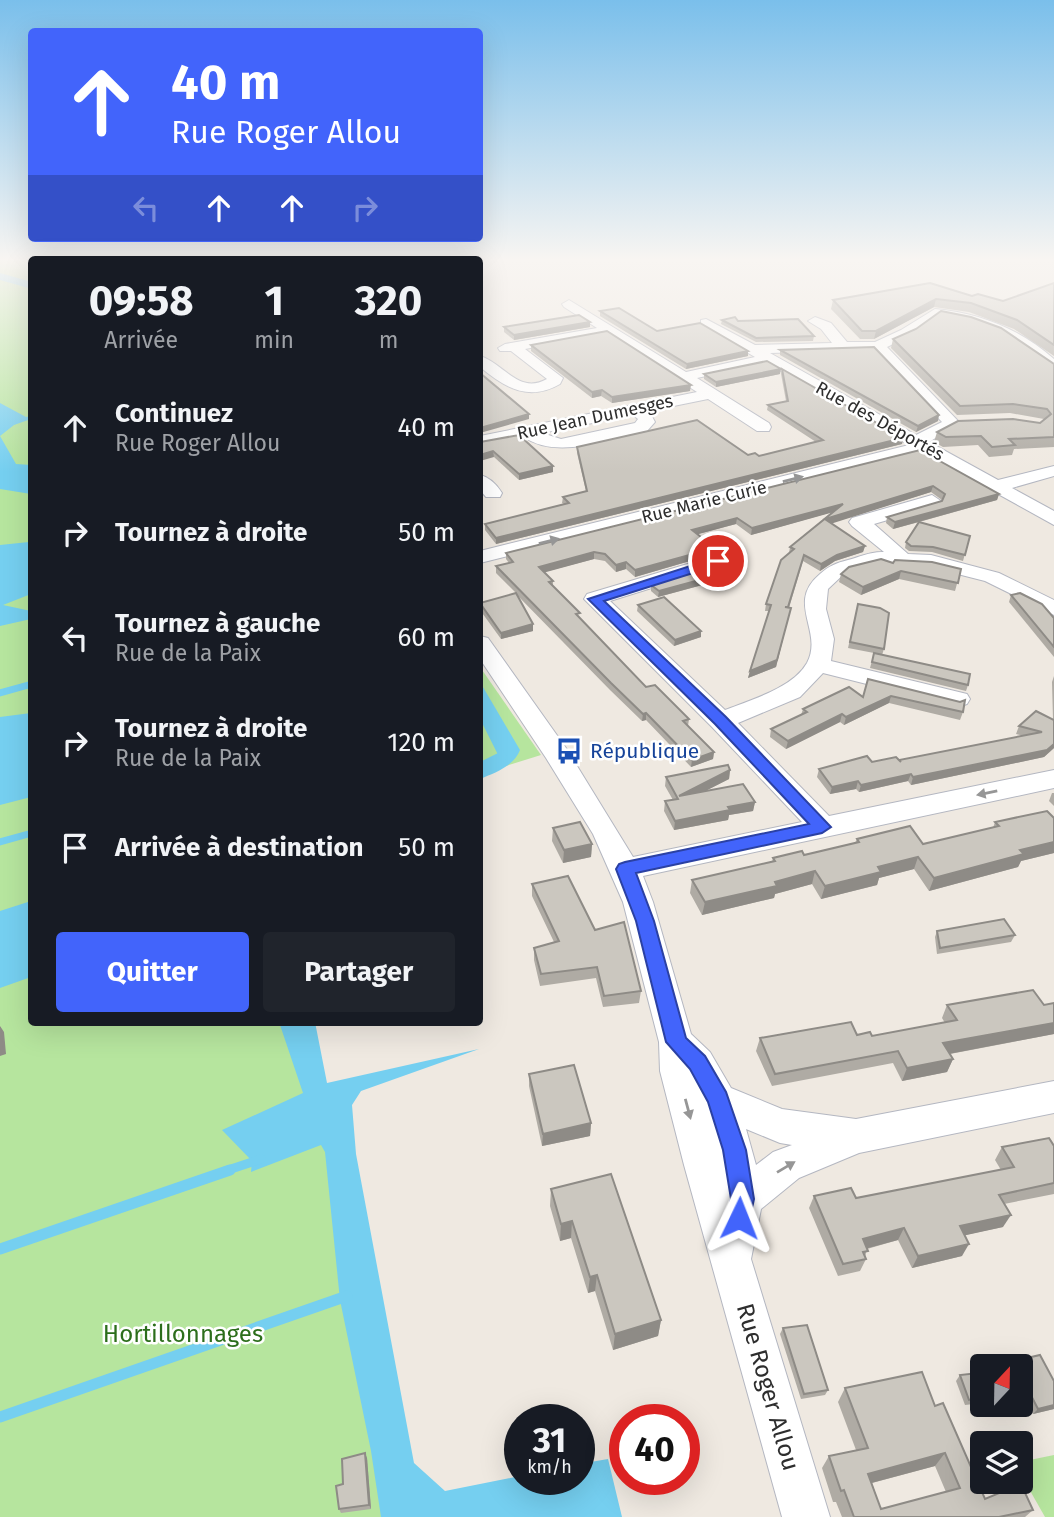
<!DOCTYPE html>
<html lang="fr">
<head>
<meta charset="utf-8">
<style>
	:root { --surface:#171b24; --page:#20242c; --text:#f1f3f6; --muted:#9ea1a6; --accent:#4264fb }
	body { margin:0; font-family:"Fira Sans",sans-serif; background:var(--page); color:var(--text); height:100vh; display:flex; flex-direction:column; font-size:26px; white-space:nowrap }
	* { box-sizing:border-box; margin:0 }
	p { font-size:23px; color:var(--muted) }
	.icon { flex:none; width:38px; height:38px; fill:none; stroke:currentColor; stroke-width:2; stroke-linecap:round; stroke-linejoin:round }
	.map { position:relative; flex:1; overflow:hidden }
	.drawer { position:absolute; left:28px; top:256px; width:455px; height:770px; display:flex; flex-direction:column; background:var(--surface); border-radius:7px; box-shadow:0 7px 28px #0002 }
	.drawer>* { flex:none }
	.hud { position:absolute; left:28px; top:28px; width:455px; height:214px; border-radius:7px; box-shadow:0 7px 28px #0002; background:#4264fb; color:#fff; overflow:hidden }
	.needle { width:46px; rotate:22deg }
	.fabs { position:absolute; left:970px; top:1354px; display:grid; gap:14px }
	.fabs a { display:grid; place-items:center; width:63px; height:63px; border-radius:7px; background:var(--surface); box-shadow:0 7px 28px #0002; font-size:35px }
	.speed { position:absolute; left:504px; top:1404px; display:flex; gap:14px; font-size:35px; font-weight:700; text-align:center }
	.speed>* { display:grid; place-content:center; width:91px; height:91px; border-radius:50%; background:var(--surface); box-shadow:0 7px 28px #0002; line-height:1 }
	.speed small { font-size:18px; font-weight:400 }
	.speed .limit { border:10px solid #d22; background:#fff; color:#111 }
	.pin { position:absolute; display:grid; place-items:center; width:60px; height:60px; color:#fff; margin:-30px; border:4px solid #fff; border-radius:50%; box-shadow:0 2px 7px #0007 }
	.me { position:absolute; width:77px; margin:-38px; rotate:2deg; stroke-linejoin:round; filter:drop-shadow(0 0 5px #0008) }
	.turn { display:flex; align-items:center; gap:24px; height:147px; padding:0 28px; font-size:32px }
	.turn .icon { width:91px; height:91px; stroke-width:2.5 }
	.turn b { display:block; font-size:49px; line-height:60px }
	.lanes { display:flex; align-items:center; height:66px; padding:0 28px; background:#0003; justify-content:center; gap:35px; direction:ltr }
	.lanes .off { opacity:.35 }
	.eta { display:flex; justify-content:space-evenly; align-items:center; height:119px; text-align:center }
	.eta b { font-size:42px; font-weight:700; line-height:49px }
	.button { display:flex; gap:14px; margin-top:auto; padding:14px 28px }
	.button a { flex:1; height:80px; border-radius:7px; background:var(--accent); color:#fff; font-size:28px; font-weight:700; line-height:80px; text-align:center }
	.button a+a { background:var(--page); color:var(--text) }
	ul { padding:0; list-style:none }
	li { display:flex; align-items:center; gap:21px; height:105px; padding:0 28px }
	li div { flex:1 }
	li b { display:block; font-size:26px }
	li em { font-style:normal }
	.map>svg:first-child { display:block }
	.green { fill:#b6e59e }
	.water { fill:#75cff0 }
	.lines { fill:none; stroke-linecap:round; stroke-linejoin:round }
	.stream-far2 { stroke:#75cff0; stroke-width:7 }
	.stream-far1 { stroke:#75cff0; stroke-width:9 }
	.stream { stroke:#75cff0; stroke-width:11 }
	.canal { fill:#75cff0; fill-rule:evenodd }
	.minor-casing { stroke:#b4b7c1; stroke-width:2 }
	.minor { fill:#fff; fill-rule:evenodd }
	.wall { fill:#afaba4; fill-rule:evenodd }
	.shaded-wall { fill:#8e8b86 }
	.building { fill:#cbc7bf; stroke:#8e8b86; stroke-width:2; fill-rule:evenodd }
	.oneway { fill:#969696 }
	.route { fill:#4264fb; stroke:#2b41a3; stroke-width:2 }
	.labels { text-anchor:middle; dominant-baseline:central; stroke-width:5; stroke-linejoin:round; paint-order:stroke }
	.far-street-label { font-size:18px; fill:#2e2e2e; stroke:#fff }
	.transit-label { font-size:21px; fill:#164399; stroke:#fff; text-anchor:start }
	.near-park-label { font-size:24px; fill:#2c6e1b; stroke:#fff }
	.near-street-label { font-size:24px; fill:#2e2e2e; stroke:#fff }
</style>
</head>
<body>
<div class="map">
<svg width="1054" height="1517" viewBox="0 0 1054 1517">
	<rect width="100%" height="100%" fill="#efe9e1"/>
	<g class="green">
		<polygon points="0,259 31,259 32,1022 305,1022 408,1517 0,1517"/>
		<polygon points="480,667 541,755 480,774"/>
		<polygon points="1054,1455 1054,1517 1045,1517 1020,1473 1020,1462"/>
	</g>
	<g class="water">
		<polygon points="0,403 26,417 31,416 31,419 14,425 0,436 16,464 31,465 31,494 0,489"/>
		<polygon points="31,539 31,594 3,605 31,611 31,619 0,626 0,545 29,542"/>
		<path d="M480,682l40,68c-6,16 -25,23 -40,29v-17l22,-11 -7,-16 -15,-20z"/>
		<polygon points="31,713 31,797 0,805 0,717"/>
		<polygon points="31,901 31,977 0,988 0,911"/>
		<polygon points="279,1022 315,1022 327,1083 479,1049 361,1091 352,1105 356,1154 414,1463 445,1491 520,1476 520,1479 579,1479 579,1464 608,1459 622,1517 381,1517 371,1451 340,1300 325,1152 321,1145 251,1172 252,1161 222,1130 303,1093"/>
	</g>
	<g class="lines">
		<g class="stream-far2">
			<polyline points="0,693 32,684"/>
			<polyline points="480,711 503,757 500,759"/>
			<polyline points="0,842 32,833"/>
		</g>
		<polyline class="stream-far1" points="225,1171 261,1159"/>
		<g class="stream">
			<polyline points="0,1249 230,1170"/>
			<polyline points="0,1417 347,1296"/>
		</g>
		<polygon class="canal" points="0,273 32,282 32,289 0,280"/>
		<g class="minor-casing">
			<g id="minor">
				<path d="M569,300l117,72 69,-15 -54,-31v-6l5,-1 49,26 77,-2 -11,-14 -13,-8 7,-4 16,6 16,19h28l26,-12 34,-21c45,4 85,20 119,50v13c-13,-4 -25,-20 -36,-27 -24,-16 -52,-25 -80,-28l-26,18 -25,12 73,76 -31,19 69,38 56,-14v10l-42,12 42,23v14l-132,-73 -442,111v-12l429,-106 -142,-82 -70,15 72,45 2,4 -2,4h-12l-49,-32 -59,12 6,11 -8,9c-36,8 -91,29 -123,6l-44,9v-10l217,-44 -90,-58 -82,15 38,29 -3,6c-31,18 -55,4 -80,-17v-11c24,7 38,39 67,23l-36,-28h-11l-2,-3 7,-4 92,-16 -33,-21 -2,-3zM874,350l68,72 -26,13 -146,-82zM633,415l5,4 -3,4 -74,16 -19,-6z"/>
				<path d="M480,475c9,2 17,10 22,18l-2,4h-14l-6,-7z"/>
				<path d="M932,495l9,6 -2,4 -65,19 34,30 23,1 68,18 55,27v15l-69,-34 -55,-14 -51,-3 -33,8 -18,17 -2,20 8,30 -3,22 136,33 3,5 -3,5 -9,3 -135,-34 -23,24 -62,26 91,93 225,-46v18l-411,88 10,26 38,132 19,18 21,36 51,21 74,10 198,-38v32l-195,40 -60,25 -38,31 -10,50 79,258h-48l-98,-352 -24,-94 -1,-29 -36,-140 -30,-68 -47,-76 -66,-99v-23l8,2 78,110 67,109 169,-35 -90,-95 -128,-128 3,-5 124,-37h14l3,4 -3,4 -115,36 115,109c25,-10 68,-22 82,-47 17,-32 -22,-60 13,-89 9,-8 16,-11 28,-14 11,-3 24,-9 36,-8l-32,-26 -3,-4 3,-4zM746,1129l34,14 12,2 -19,7 -17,13z"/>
			</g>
		</g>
		<use href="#minor" class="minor"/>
	</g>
	<g class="wall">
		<polygon points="1054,283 1054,356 1014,329 969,312 934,307 874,339 860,339 831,309 833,300 972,296 1003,301"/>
		<polygon points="600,311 657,331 748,356 686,369 600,316"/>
		<polygon points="722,320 814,336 813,341 756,342 721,324"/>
		<polygon points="504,327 590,327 514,340 504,332"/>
		<polygon points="893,339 1054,364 1054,447 1014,449 1012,455 989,457 978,445 943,447 934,442 937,432 1040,423 1044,419 1010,413 957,415 891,348"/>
		<polygon points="531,345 690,391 612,403 601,396 592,398 531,351"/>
		<polygon points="780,350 938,421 916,432 780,355"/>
		<polygon points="782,369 903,438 902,444 496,544 485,530 485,524 564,504 562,503 563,497 586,491 577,453 577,447 759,456 816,442 767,410 768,405 786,401 781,374"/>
		<polygon points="704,374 780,374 716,387 704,379"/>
		<polygon points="480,442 553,472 519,480 494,457"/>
		<polygon points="920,450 999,494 997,500 919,522 970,536 963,561 932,552 909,551 905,548 906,542 919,522 893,529 886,523 887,517 942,501 942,500 931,492 831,523 865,546 863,552 835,561 820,571 803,561 789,608 789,615 776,667 748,678 769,611 765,611 766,604 789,553 790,547 832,512 751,535 736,524 698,534 715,548 714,554 635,577 626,569 616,572 605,561 594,559 544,572 553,581 553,586 580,618 646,687 689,719 688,726 714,752 713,759 691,767 646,720 642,721 610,690 517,595 533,624 533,631 501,639 480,610 480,603 516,593 496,573 496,566 509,563 506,559 506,553"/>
		<polygon points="893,563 961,569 955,591 899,579 861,595 839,582 841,574"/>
		<polygon points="740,569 739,575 658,597 651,591 651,585"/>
		<polygon points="1011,595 1054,618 1054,657 1009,602"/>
		<polygon points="858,604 884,649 882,655 968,685 966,691 870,668 874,653 848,648"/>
		<polygon points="638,605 701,631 701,637 674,646 637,611"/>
		<polygon points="1054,676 1054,748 1044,757 911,785 908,781 859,792 856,789 830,794 817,777 819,769 872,762 899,761 1024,736 1016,734 1019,726 1053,719 1052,682"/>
		<polygon points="868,679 963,712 960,720 889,703 844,725 840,722 786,749 770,737 771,729 801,715 803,709 863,697"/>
		<polygon points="730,770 729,779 705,791 755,802 753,811 729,815 728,820 674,830 664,811 665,801 673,800 665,786 666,777"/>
		<polygon points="1052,793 1054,793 1054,806 1049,801"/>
		<polygon points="1054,818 1054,853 1021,861 1018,867 929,891 914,869 879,878 877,885 821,899 812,884 775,894 774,898 702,915 690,893 692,880 772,862 773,858 804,855 855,843 857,839 923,844 993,828 995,822"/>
		<polygon points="553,828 592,844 591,857 563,863 552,841"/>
		<polygon points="532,884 595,930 641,991 639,1003 603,1007 596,978 540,986 534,960 534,948 554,942 532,896"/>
		<polygon points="937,931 1015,935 1011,942 937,954 935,937"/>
		<polygon points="947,1005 1054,1034 950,1054 953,1059 947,1072 902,1081 893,1063 772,1086 756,1051 760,1038 857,1035 872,1036 945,1023 942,1018"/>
		<polygon points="529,1074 591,1123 590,1136 542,1146 529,1086"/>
		<polygon points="1054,1146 1054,1194 1004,1204 1003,1227 965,1235 962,1256 912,1268 898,1240 867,1249 865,1257 866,1259 860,1271 838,1276 809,1208 814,1196 856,1198 1001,1170 995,1160 1002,1147"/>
		<polygon points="551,1189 661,1320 658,1336 613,1350 595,1291 588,1293 571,1238 560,1241 550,1206"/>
		<polygon points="783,1328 828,1390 825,1395 801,1399 780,1334"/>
		<polygon points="1014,1361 1054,1381 1054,1409 1033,1414 1020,1388 1020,1367 1009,1367"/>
		<polygon points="960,1375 982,1382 982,1403 965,1405 956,1381"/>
		<path d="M845,1388l90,18 50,93 48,11 -8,7h-183l-6,-15h-3l-11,-34 7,-12 27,-6 -18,-48zM935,1466l11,26 -65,17 -9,-26z"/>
		<polygon points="367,1458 371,1509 341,1513 339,1509 343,1484"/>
	</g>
	<g class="shaded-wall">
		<polygon points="936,299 934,307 874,339 876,331"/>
		<polygon points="590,322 590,327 514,340 514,335"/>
		<polygon points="748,351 748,356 686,369 687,364"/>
		<polygon points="781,369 780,374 716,387 716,382"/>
		<polygon points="691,385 690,391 612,403 612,397"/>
		<polygon points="602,390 601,396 592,398 592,392"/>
		<polygon points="529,414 529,419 480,433 480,428"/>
		<polygon points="939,415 938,421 916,432 918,426"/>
		<polygon points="903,438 902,444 496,544 496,538"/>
		<polygon points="493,451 494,457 480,461 480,455"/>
		<polygon points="553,466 553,472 519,480 519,474"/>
		<polygon points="933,486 931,492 824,526 825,519"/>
		<polygon points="999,494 997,500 893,529 895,522"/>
		<polygon points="843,504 841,510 751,535 752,528"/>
		<polygon points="737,518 736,524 691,536 692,530"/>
		<polygon points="865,546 863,552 835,561 820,571 821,564 837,555"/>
		<polygon points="715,548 714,554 635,577 635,570"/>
		<polygon points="594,552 594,559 539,574 539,567"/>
		<polygon points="626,562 626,569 616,572 616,565"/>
		<polygon points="740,569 739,575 658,597 659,591"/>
		<polygon points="901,571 899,579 861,595 863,587"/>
		<polygon points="789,615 776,667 748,678 750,671"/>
		<polygon points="533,624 533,631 501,639 501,633"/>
		<polygon points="701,631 701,637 674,646 675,640"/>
		<polygon points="891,696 889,703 844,725 846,717"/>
		<polygon points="646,713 646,720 642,721 643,714"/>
		<polygon points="842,714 840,722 786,749 788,741"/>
		<polygon points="1054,744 1054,748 1044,757 911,785 913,777"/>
		<polygon points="714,752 713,759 691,767 692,760"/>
		<polygon points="730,770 729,779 678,805 679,796"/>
		<polygon points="911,774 908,781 859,792 861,785"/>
		<polygon points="858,781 856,789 830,794 832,787"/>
		<polygon points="755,802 753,811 729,815 728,820 674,830 675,821 728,807"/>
		<polygon points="1054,842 1054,853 1021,861 1018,867 929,891 934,878 1020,850"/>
		<polygon points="592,844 591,857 563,863 564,850"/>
		<polygon points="918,857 914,869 879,878 877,885 821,899 825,886 878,867"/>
		<polygon points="815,871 812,884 775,894 774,898 702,915 705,902"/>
		<polygon points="1054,1023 1054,1034 938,1056 943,1043"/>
		<polygon points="0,1026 4,1032 6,1054 0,1056"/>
		<polygon points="953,1059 947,1072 902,1081 907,1068"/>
		<polygon points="591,1123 590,1136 542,1146 543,1134"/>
		<polygon points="1011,1215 1003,1227 953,1238 960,1226"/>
		<polygon points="572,1221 571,1238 560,1241 561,1224"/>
		<polygon points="904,1228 898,1240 857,1251 863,1239"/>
		<polygon points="969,1244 962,1256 912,1268 918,1256"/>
		<polygon points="597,1275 595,1291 588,1293 590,1277"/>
		<polygon points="661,1320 658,1336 613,1350 615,1334"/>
		<polygon points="1054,1405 1054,1409 1033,1414 1038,1409"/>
		<polygon points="365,1453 367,1458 371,1509 369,1505"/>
		<polygon points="945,1453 935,1466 860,1486 868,1474"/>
	</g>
	<g class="building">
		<polygon points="930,283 972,296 978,294 1003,301 1054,283 1054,345 1017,320 971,303 936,299 876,331 862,331 833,300"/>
		<polygon points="619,308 657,331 700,323 748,351 687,364 600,311"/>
		<polygon points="941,311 971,317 1001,328 1054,364 1054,437 1009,439 1015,445 992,447 981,436 946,437 937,432 958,421 1013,419 1040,423 1051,414 1047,409 1013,404 960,406 893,339 916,329"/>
		<polygon points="579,315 590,322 514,335 504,327"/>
		<polygon points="735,317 738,321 798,319 814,336 756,338 722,320"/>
		<polygon points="607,331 691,385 612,397 602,390 592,392 531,345"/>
		<polygon points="874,347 939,415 918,426 780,350"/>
		<polygon points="767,361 781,369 716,382 704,374"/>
		<polygon points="782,369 903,438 496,538 485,524 569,503 563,497 587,491 577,447 697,420 748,455 755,453 759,456 823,440 768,405 788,401"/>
		<polygon points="480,373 529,414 480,428"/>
		<polygon points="519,435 553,466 519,474 493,451 480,455 480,442"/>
		<polygon points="920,450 999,494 895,522 887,517 942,501 945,494 933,486 825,519 865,546 837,555 821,564 804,555 788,607 785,607 791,608 777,660 750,671 771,605 766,604 781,560 794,549 790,547 843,504 752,528 737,518 692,530 715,548 635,570 626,562 616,565 605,554 594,552 539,567 553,581 549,582 580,613 576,614 646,687 655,685 689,719 683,721 714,752 692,760 646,713 643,714 611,683 496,566 513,562 506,553"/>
		<polygon points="919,522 970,536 965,555 933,547 911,546 906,542"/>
		<polygon points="881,559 893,563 895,560 932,562 961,569 958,583 901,571 863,587 841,574 849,567"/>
		<polygon points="729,560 740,569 659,591 651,585"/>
		<polygon points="516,593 533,624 501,633 480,603"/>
		<polygon points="1020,593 1042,604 1054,618 1054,647 1011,595"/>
		<polygon points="664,597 701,631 675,640 638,605"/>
		<polygon points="858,604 880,608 889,613 884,649 850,642"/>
		<polygon points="874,653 970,674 968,685 872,662"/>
		<polygon points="868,679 960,702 965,700 963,712 891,696 846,717 842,714 788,741 771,729 807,712 803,709 849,687 863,697"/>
		<polygon points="1036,711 1054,720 1054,744 1047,750 913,777 911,774 861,785 858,781 832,787 819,769 867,756 872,762 896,757 901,762 899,760 1042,732 1019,726"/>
		<polygon points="728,765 730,770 679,796 743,784 755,802 728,807 730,810 675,821 665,801 678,799 666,777"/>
		<polygon points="1047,811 1054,818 1054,842 1020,850 1024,854 934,878 918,857 878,867 881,872 825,886 815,871 775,882 777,886 705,902 692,880 775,861 773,858 802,851 804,855 859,842 857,839 910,826 923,844 999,826 995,822"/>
		<polygon points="580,822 592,844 564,850 553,828"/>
		<polygon points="568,876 595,930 624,922 641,991 604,996 597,967 541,974 534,948 559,941 532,884"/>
		<polygon points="1004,919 1015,935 940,948 937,931"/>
		<polygon points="1033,990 1044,1005 1054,1003 1054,1023 943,1043 953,1059 907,1068 898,1051 775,1074 760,1038 851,1022 857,1035 870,1032 872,1036 957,1020 947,1005"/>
		<polygon points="0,1027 2,1048 0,1049"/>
		<polygon points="574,1065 591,1123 543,1134 529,1074"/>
		<polygon points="1049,1138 1054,1146 1054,1183 999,1195 1011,1215 960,1226 969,1244 918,1256 904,1228 863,1239 868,1251 863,1252 866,1259 843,1264 814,1196 851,1188 856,1198 1014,1167 1002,1147"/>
		<polygon points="611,1174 661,1320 615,1334 597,1275 590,1277 572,1221 561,1224 551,1189"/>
		<polygon points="807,1325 828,1390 804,1394 783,1328"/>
		<polygon points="1040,1355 1054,1381 1054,1405 1038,1409 1020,1374 1020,1367 1016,1367 1014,1361"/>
		<path d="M922,1372l13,34 8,-3 42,96 36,-15 12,26 -34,7h-145l-10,-27 -3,1 -12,-35 39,-8 -23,-60zM945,1453l15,35 -79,21 -13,-35z"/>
		<polygon points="978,1373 982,1382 982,1398 969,1400 960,1375"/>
		<polygon points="365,1453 369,1505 339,1509 336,1486 343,1484 342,1459"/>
	</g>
	<defs><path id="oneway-solid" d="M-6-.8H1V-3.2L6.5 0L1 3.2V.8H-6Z" transform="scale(1.75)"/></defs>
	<g class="oneway">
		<use href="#oneway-solid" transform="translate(793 479) rotate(-14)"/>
		<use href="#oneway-solid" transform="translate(549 541) rotate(-14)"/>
		<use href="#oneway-solid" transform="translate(987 793) rotate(168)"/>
		<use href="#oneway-solid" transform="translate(688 1109) rotate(75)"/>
		<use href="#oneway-solid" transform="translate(786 1167) rotate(-31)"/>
	</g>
	<linearGradient id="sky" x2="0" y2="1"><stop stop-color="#7abfeb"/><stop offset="0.55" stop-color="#f8f5f2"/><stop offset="1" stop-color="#f8f5f2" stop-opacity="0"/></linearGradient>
	<rect width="1054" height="472" fill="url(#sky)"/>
	<polygon class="route" points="718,557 724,561 722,564 604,601 726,717 831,827 822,833 636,873 654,921 686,1038 705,1056 726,1092 746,1150 754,1199 748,1227 739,1230 731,1227 727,1218 731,1199 723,1150 708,1102 690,1069 666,1042 636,921 616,869 619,864 625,862 809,824 715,724 588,599"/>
	<defs>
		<g id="bus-bare" transform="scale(2.1)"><path d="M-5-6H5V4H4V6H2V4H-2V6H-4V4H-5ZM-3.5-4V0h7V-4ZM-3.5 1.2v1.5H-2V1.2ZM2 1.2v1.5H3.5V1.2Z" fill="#1a4fb4" stroke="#fff" stroke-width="2.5" paint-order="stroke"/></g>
	</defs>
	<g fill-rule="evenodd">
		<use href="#bus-bare" x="569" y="751"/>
	</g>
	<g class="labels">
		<g class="far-street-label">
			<text transform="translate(595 417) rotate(-12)">Rue Jean Dumesges</text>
			<text transform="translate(880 421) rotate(29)">Rue des Déportés</text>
			<text transform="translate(704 502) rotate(-14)">Rue Marie Curie</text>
		</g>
		<g class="transit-label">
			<text x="590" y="751">République</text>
		</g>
		<g class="near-park-label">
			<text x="183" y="1334">Hortillonnages</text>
		</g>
		<g class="near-street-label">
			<text transform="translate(768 1387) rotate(74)">Rue Roger Allou</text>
		</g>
	</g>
</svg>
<div class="fabs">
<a><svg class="needle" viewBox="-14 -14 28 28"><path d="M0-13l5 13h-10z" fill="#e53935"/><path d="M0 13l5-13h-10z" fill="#9ea1a6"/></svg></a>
<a><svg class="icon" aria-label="layers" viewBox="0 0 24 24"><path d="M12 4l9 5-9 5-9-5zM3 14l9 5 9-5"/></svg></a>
</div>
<div class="speed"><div>31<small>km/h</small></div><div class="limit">40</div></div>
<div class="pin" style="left:718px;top:561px;background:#d93025"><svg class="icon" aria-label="arrive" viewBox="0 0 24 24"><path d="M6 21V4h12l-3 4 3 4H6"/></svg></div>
<svg class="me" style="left:739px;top:1218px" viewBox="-20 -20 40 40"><path d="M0-17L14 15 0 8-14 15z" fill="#4264fb" stroke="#fff" stroke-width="4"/></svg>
<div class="hud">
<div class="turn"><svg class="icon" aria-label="ahead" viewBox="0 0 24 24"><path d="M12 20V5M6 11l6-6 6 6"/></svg><div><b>40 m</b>Rue Roger Allou</div></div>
<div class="lanes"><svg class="icon off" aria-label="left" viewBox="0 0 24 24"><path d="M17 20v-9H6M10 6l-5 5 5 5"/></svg><svg class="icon" aria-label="ahead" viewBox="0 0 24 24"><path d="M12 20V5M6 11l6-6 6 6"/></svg><svg class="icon" aria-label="ahead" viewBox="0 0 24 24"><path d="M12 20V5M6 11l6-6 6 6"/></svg><svg class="icon off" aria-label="right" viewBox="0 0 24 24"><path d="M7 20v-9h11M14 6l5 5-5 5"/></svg></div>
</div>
<section class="drawer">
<div class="eta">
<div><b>09:58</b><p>Arrivée</p></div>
<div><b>1</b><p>min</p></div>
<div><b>320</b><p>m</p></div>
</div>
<ul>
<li><svg class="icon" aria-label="ahead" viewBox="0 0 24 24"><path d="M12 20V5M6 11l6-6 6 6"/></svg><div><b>Continuez</b><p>Rue Roger Allou</p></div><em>40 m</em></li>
<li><svg class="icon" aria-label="right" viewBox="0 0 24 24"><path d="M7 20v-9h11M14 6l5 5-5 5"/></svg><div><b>Tournez à droite</b></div><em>50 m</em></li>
<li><svg class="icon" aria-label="left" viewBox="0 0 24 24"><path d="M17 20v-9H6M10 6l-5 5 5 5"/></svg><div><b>Tournez à gauche</b><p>Rue de la Paix</p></div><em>60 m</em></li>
<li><svg class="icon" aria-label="right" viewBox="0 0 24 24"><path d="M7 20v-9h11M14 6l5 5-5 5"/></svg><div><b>Tournez à droite</b><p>Rue de la Paix</p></div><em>120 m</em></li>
<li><svg class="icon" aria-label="arrive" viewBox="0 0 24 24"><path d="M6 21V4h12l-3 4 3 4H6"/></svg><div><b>Arrivée à destination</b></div><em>50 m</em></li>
</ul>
<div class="button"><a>Quitter</a><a>Partager</a></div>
</section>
</div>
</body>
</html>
